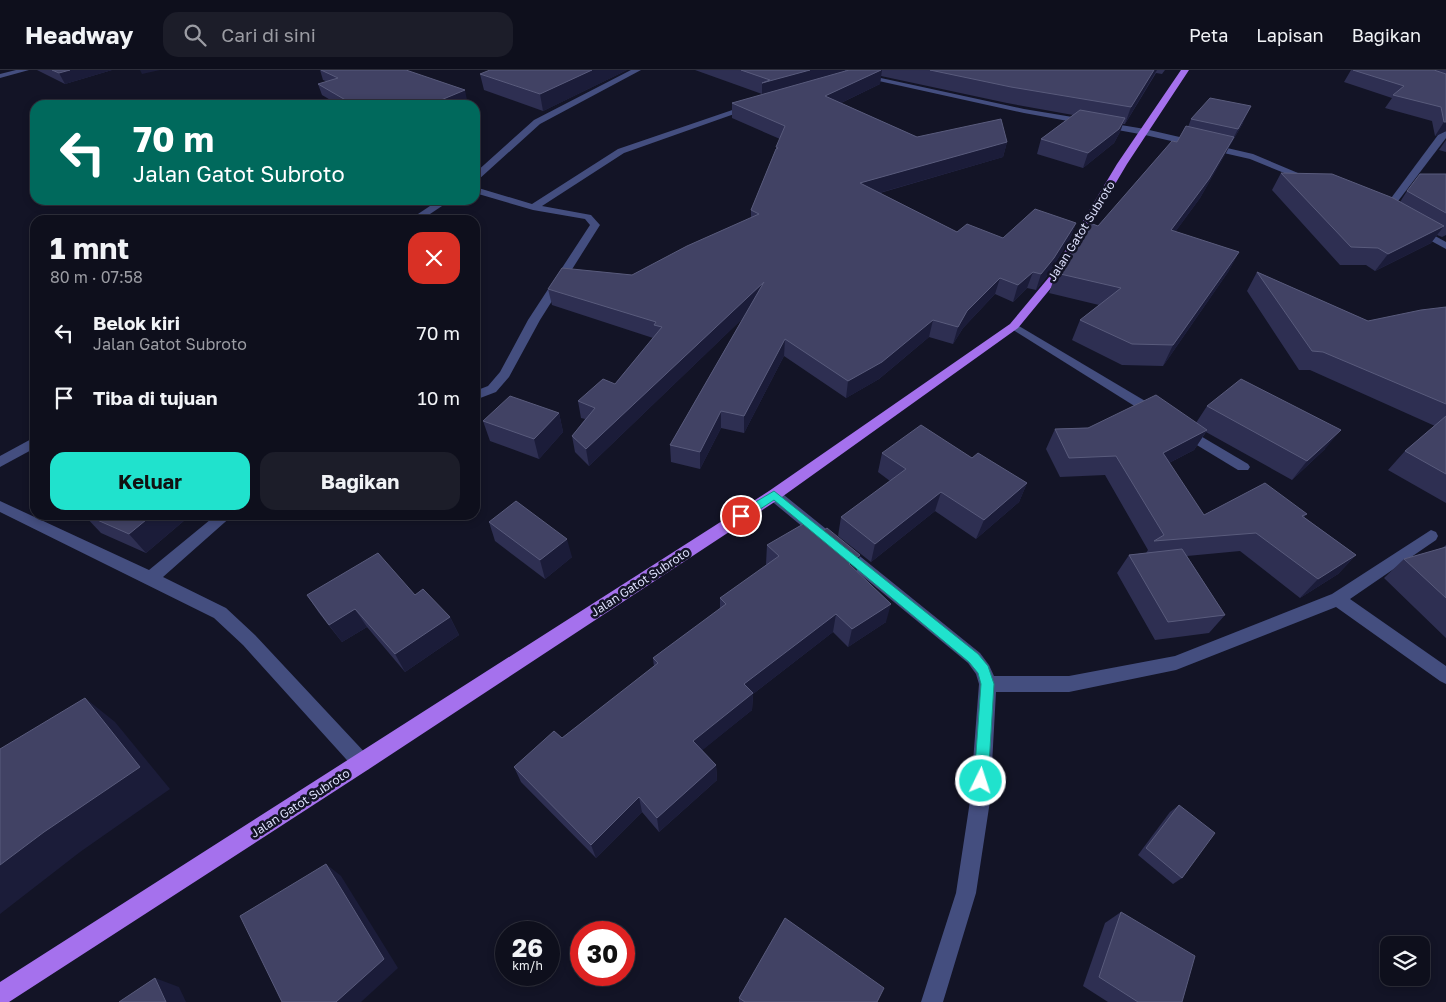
<!DOCTYPE html>
<html lang="id">
<head>
<meta charset="utf-8">
<style>
	:root { --surface:#0e0f1c; --page:#1c1d29; --text:#f1f3f6; --muted:#9b9ca3; --line:#2e2f3b; --accent:#20e2cd }
	body { margin:0; font-family:"Golos Text",sans-serif; background:var(--page); color:var(--text); height:100vh; display:flex; flex-direction:column; font-size:19px; white-space:nowrap }
	* { box-sizing:border-box; margin:0 }
	p { font-size:16px; color:var(--muted) }
	.icon { flex:none; width:28px; height:28px; fill:none; stroke:currentColor; stroke-width:2; stroke-linecap:round; stroke-linejoin:round }
	.map { position:relative; flex:1; overflow:hidden }
	.side { position:absolute; left:30px; top:145px; width:450px; height:305px; display:flex; flex-direction:column; background:var(--surface); border-radius:15px; box-shadow:0 2px 8px #0003,0 0 0 1px var(--line) }
	.side>* { flex:none }
	.guide { position:absolute; left:30px; top:30px; width:450px; height:105px; border-radius:15px; box-shadow:0 2px 8px #0003,0 0 0 1px var(--line); background:#00695c; color:#fff; overflow:hidden }
	.buttons { position:absolute; left:1380px; top:866px; display:grid; gap:10px }
	.buttons a { display:grid; place-items:center; width:50px; height:50px; border-radius:10px; background:var(--surface); box-shadow:0 2px 8px #0003,0 0 0 1px var(--line); font-size:25px }
	.speed { position:absolute; left:495px; top:851px; display:flex; gap:10px; font-size:25px; font-weight:700; text-align:center }
	.speed>* { display:grid; place-content:center; width:65px; height:65px; border-radius:50%; background:var(--surface); box-shadow:0 2px 8px #0003,0 0 0 1px var(--line); line-height:1 }
	.speed small { font-size:12px; font-weight:400 }
	.speed .limit { border:8px solid #d22; background:#fff; color:#111 }
	.pin { position:absolute; display:grid; place-items:center; width:42px; height:42px; color:#fff; margin:-21px; border:2px solid #fff; border-radius:50%; box-shadow:0 1px 5px #0007 }
	.me { position:absolute; width:55px; margin:-28px; rotate:4deg; stroke-linejoin:round; filter:drop-shadow(0 0 4px #0008) }
	.turn { display:flex; align-items:center; gap:18px; height:105px; padding:0 20px; font-size:22px }
	.turn .icon { width:65px; height:65px; stroke-width:2.5 }
	.turn b { display:block; font-size:35px; line-height:42px }
	.round { display:grid; place-items:center; flex:none; width:52px; height:52px; border-radius:15px; background:var(--page) }
	.headline { display:flex; align-items:center; justify-content:space-between; height:85px; padding:0 20px }
	h1 { font-size:30px; font-weight:700; line-height:38px }
	.button { display:flex; gap:10px; margin-top:auto; padding:10px 20px }
	.button a { flex:1; height:58px; border-radius:15px; background:var(--accent); color:#111; font-size:20px; font-weight:700; line-height:58px; text-align:center }
	.button a+a { background:var(--page); color:var(--text) }
	ul { padding:0; list-style:none }
	li { display:flex; align-items:center; gap:15px; height:65px; padding:0 20px }
	li div { flex:1 }
	li b { display:block; font-size:19px }
	li em { font-style:normal }
	header { display:flex; align-items:center; gap:30px; box-sizing:border-box; height:70px; padding:0 25px; background:var(--surface); border-bottom:1px solid var(--line) }
	header strong { font-size:24px }
	nav { display:flex; gap:28px; margin-inline-start:auto; font-size:18px }
	.search { width:350px; height:45px; background:var(--page); display:flex; align-items:center; gap:12px; box-sizing:border-box; padding:0 18px; border-radius:15px; color:var(--muted); font-size:19px }
	.map>svg:first-child { display:block }
	.lines { fill:none; stroke-linecap:round; stroke-linejoin:round }
	.minor { fill:#444e7f; fill-rule:evenodd }
	.major { fill:#a571ed; fill-rule:evenodd }
	.wall { fill:#2e2f52 }
	.shaded-wall { fill:#1b1c39 }
	.building { fill:#414264; stroke:#595b7c }
	.route { fill:#20e2cd; stroke:#159385 }
	.labels { text-anchor:middle; dominant-baseline:central; stroke-width:5; stroke-linejoin:round; paint-order:stroke }
	.street-label { font-size:12px; fill:#dcdffb; stroke:#131426 }
</style>
</head>
<body>
<header>
<strong>Headway</strong>
<div class="search"><svg class="icon" aria-label="search" viewBox="0 0 24 24"><circle cx="10" cy="10" r="6"/><path d="M15 15l6 6"/></svg>Cari di sini</div>
<nav><a>Peta</a><a>Lapisan</a><a>Bagikan</a></nav>
</header>
<div class="map">
<svg width="1446" height="932" viewBox="0 0 1446 932">
	<rect width="100%" height="100%" fill="#131426"/>
	<g class="lines">
		<g class="minor">
			<polygon points="16,0 29,0 0,8 0,4"/>
			<polygon points="631,0 641,0 540,54 478,110 475,111 475,103 534,50"/>
			<polygon points="829,0 844,0 1024,39 1145,59 1253,84 1317,111 1312,114 1309,113 1250,89 1145,65 1024,43"/>
			<polygon points="747,35 754,37 624,83 542,136 591,145 600,155 540,250 509,307 496,322 475,330 475,321 488,316 500,302 528,250 590,155 585,149 533,140 475,123 475,117 532,134 618,79"/>
			<polygon points="1446,61 1446,68 1389,143 1383,143 1383,139 1438,65"/>
			<polygon points="439,130 451,130 421,150 409,150"/>
			<polygon points="1417,156 1446,172 1446,179 1413,161 1413,157"/>
			<polygon points="1014,253 1162,341 1164,344 1162,347 1152,347 1010,258 1008,256"/>
			<polygon points="1182,355 1248,394 1250,397 1248,400 1238,400 1177,363 1175,360 1177,357"/>
			<polygon points="35,367 35,378 0,397 0,386"/>
			<polygon points="774,420 779,421 980,583 989,595 994,606 1069,606 1175,586 1332,524 1431,460 1436,462 1438,466 1436,470 1350,529 1446,596 1446,614 1440,611 1336,537 1176,600 1069,622 996,622 990,731 976,823 943,932 921,932 956,823 970,731 979,614 976,604 968,593 769,429 767,425 769,421"/>
			<polygon points="0,431 149,500 216,445 233,445 163,507 226,538 255,565 369,687 371,693 369,699 362,702 355,699 243,575 214,548 0,442"/>
		</g>
		<polygon class="major" points="1181,0 1189,0 1127,94 1060,207 1018,258 779,429 369,699 9,932 0,932 0,912 769,421 1010,254 1050,206 1117,94"/>
	</g>
	<g class="wall">
		<polygon points="37,0 112,0 65,14"/>
		<polygon points="320,0 406,0 467,30 456,35 339,35 322,25 318,14 328,12 323,10"/>
		<polygon points="627,0 543,41 484,20 480,4"/>
		<polygon points="695,0 845,0 845,1 849,0 1165,0 1162,4 1156,3 1125,54 1123,54 1120,62 1114,73 1083,98 1037,84 1041,69 1073,45 1007,33 881,6 880,14 841,33 917,67 1007,72 1003,87 880,123 957,162 1003,168 1076,153 1070,169 1048,205 1036,220 1027,218 1013,232 995,224 963,258 953,274 929,267 879,309 846,328 784,286 744,363 721,358 700,399 671,392 670,375 743,248 589,396 575,382 572,366 585,349 581,348 578,331 615,314 653,268 552,235 548,219 632,205 751,148 751,140 780,69 732,48 732,33 762,25 762,24"/>
		<polygon points="1351,0 1446,0 1446,61 1435,66 1432,51 1385,38 1392,28 1344,12"/>
		<polygon points="1191,49 1243,53 1229,77 1200,128 1175,162 1239,182 1228,202 1163,296 1122,295 1072,270 1080,250 1099,235 1049,223 1056,203 1098,156 1177,72 1188,57"/>
		<polygon points="1446,70 1446,82 1439,80"/>
		<polygon points="1281,103 1400,132 1407,121 1446,104 1446,165 1442,167 1437,165 1431,173 1375,201 1366,195 1340,195 1272,120"/>
		<polygon points="1257,202 1368,251 1446,237 1446,433 1388,400 1405,381 1435,356 1310,300 1299,300 1247,221"/>
		<polygon points="1207,336 1325,379 1292,410 1206,362 1194,380 1169,393 1204,445 1307,444 1304,447 1356,485 1338,504 1300,528 1240,481 1187,486 1225,545 1209,563 1155,570 1117,503 1129,485 1146,483 1148,480 1105,405 1060,407 1046,379 1055,359 1196,353"/>
		<polygon points="559,343 563,362 539,389 490,371 483,351"/>
		<polygon points="882,383 972,388 1027,413 1019,432 976,469 935,441 871,492 838,466 841,447 890,411 878,402"/>
		<polygon points="84,445 183,445 186,449 146,483 101,463"/>
		<polygon points="489,452 572,487 545,509 495,471"/>
		<polygon points="767,475 857,502 886,552 848,577 833,562 753,624 752,640 702,680 716,695 717,710 659,762 642,742 596,788 521,712 514,697 562,668 654,597 653,588 720,539 720,528 767,495 766,494"/>
		<polygon points="1446,475 1446,568 1384,508 1404,489 1441,479"/>
		<polygon points="307,525 415,525 450,547 459,565 405,602 367,557 342,572 319,543"/>
		<polygon points="1179,735 1182,808 1173,814 1138,785 1170,742"/>
		<polygon points="1121,842 1182,932 1108,932 1083,916 1105,853"/>
		<polygon points="739,928 877,932 739,932"/>
	</g>
	<g class="shaded-wall">
		<polygon points="70,0 112,0 65,14 59,3"/>
		<polygon points="140,0 160,0 142,4"/>
		<polygon points="592,0 627,0 543,41 540,24"/>
		<polygon points="810,0 845,0 845,6 762,29 762,13"/>
		<polygon points="882,0 880,14 824,41 825,26"/>
		<polygon points="1154,0 1157,0 1125,54 1131,37"/>
		<polygon points="465,20 467,30 456,35 429,35"/>
		<polygon points="1251,36 1243,53 1229,77 1238,59"/>
		<polygon points="1125,48 1120,62 1114,73 1083,98 1088,83"/>
		<polygon points="1444,52 1446,52 1446,61 1435,66"/>
		<polygon points="1234,67 1225,85 1200,128 1162,180 1171,160"/>
		<polygon points="1007,72 1003,87 858,129 860,113"/>
		<polygon points="1076,153 1070,169 1048,205 1036,220 1041,204"/>
		<polygon points="1444,156 1431,173 1375,201 1388,184"/>
		<polygon points="1239,182 1228,202 1163,296 1173,275"/>
		<polygon points="1033,202 1027,218 1013,232 1018,215"/>
		<polygon points="1000,208 995,224 963,258 953,274 958,257 967,241"/>
		<polygon points="764,212 763,229 589,396 586,379"/>
		<polygon points="933,250 929,267 879,309 846,328 848,311"/>
		<polygon points="785,269 784,286 744,363 744,346"/>
		<polygon points="721,341 721,358 700,399 700,382"/>
		<polygon points="559,343 563,362 539,389 534,369"/>
		<polygon points="1207,360 1194,380 1151,402 1163,383"/>
		<polygon points="1341,360 1325,379 1292,410 1307,391"/>
		<polygon points="1027,413 1019,432 976,469 984,450"/>
		<polygon points="941,422 935,441 871,492 875,474"/>
		<polygon points="152,445 183,445 186,449 146,483 129,464"/>
		<polygon points="567,469 572,487 545,509 540,490"/>
		<polygon points="860,485 856,503 849,494"/>
		<polygon points="1356,485 1338,504 1300,528 1318,509"/>
		<polygon points="891,534 886,552 848,577 852,559"/>
		<polygon points="355,539 367,557 342,572 329,555"/>
		<polygon points="836,544 833,562 753,624 752,640 694,687 693,671 744,614"/>
		<polygon points="450,547 459,565 405,602 395,584"/>
		<polygon points="85,628 115,652 170,719 80,782 0,844 0,795"/>
		<polygon points="716,695 717,710 659,762 657,748"/>
		<polygon points="639,727 642,742 596,788 591,775"/>
		<polygon points="326,794 341,806 398,898 361,932 336,932"/>
		<polygon points="155,908 179,917 186,932 166,932"/>
	</g>
	<g class="building">
		<polygon points="52,0 70,0 59,3"/>
		<polygon points="321,0 406,0 465,20 429,35 342,35 349,32 318,14 338,8"/>
		<polygon points="490,0 592,0 540,24 480,4"/>
		<polygon points="741,0 810,0 762,13 770,10"/>
		<polygon points="849,0 881,0 825,26 917,67 1001,49 1007,72 860,113 957,162 967,154 1003,168 1035,139 1076,153 1054,188 1041,204 1033,202 1018,215 1000,208 967,241 958,257 933,250 882,292 848,311 785,269 744,346 721,341 700,382 670,375 764,212 586,379 572,366 595,338 578,331 603,309 615,314 662,257 654,255 656,252 548,219 562,198 632,205 687,176 759,144 751,140 776,79 778,78 776,77 785,56 732,33"/>
		<polygon points="930,0 1154,0 1131,37 1011,17"/>
		<polygon points="1353,0 1434,0 1446,4 1446,52 1444,52 1441,37 1393,25 1404,16"/>
		<polygon points="1210,28 1251,36 1238,59 1191,49"/>
		<polygon points="1080,40 1125,48 1119,59 1088,83 1041,69"/>
		<polygon points="1186,56 1234,67 1209,109 1171,160 1239,182 1173,275 1132,274 1080,250 1121,218 1056,203 1069,188 1090,153 1098,156 1172,71 1177,72"/>
		<polygon points="1281,103 1332,104 1393,128 1444,156 1388,184 1378,178 1351,177"/>
		<polygon points="1420,104 1446,104 1446,143 1407,121"/>
		<polygon points="1257,202 1368,251 1421,240 1446,237 1446,334 1323,282 1312,281"/>
		<polygon points="1241,309 1341,360 1307,391 1207,336"/>
		<polygon points="1156,325 1207,360 1163,383 1204,445 1265,413 1307,444 1302,446 1356,485 1318,509 1256,463 1154,471 1164,465 1116,386 1069,388 1055,359 1088,358"/>
		<polygon points="510,326 559,343 534,369 483,351"/>
		<polygon points="1446,346 1446,404 1405,381"/>
		<polygon points="921,355 972,388 978,383 1027,413 984,450 941,422 875,474 841,447 906,399 882,383"/>
		<polygon points="516,431 567,469 540,490 489,452"/>
		<polygon points="86,445 152,445 129,464"/>
		<polygon points="805,453 817,465 827,458 860,485 849,494 891,534 852,559 836,544 744,614 753,623 693,671 716,695 657,748 639,727 591,775 514,697 554,661 562,668 658,593 653,588 726,534 720,528 779,486 767,475"/>
		<polygon points="1446,477 1446,528 1404,489"/>
		<polygon points="1182,479 1225,545 1168,552 1129,485"/>
		<polygon points="378,483 415,525 423,519 450,547 395,584 355,539 329,555 307,525"/>
		<polygon points="85,628 140,697 44,762 0,795 0,679"/>
		<polygon points="1179,735 1215,763 1182,808 1146,778"/>
		<polygon points="326,794 384,889 336,932 282,932 240,846"/>
		<polygon points="1121,842 1195,886 1182,932 1138,932 1099,907"/>
		<polygon points="785,848 884,918 877,932 745,932 739,928"/>
		<polygon points="155,908 166,932 119,932"/>
	</g>
	<polygon class="route" points="774,421 978,584 988,596 994,614 988,711 986,716 981,718 976,716 974,711 981,614 978,603 969,592 774,430 745,449 737,449 736,446 737,443"/>
	<g class="labels">
		<g class="street-label">
			<text transform="translate(1081 161) rotate(-58)">Jalan Gatot Subroto</text>
			<text transform="translate(640 512) rotate(-33)">Jalan Gatot Subroto</text>
			<text transform="translate(300 733) rotate(-33)">Jalan Gatot Subroto</text>
		</g>
	</g>
</svg>
<div class="buttons">
<a><svg class="icon" aria-label="layers" viewBox="0 0 24 24"><path d="M12 4l9 5-9 5-9-5zM3 14l9 5 9-5"/></svg></a>
</div>
<div class="speed"><div>26<small>km/h</small></div><div class="limit">30</div></div>
<div class="pin" style="left:741px;top:446px;background:#d93025"><svg class="icon" aria-label="arrive" viewBox="0 0 24 24"><path d="M6 21V4h12l-3 4 3 4H6"/></svg></div>
<svg class="me" style="left:981px;top:711px" viewBox="-20 -20 40 40"><circle r="17" fill="#20e2cd" stroke="#fff" stroke-width="3"/><path d="M0-11L8 9 0 5-8 9z" fill="#fff"/></svg>
<div class="guide">
<div class="turn"><svg class="icon" aria-label="left" viewBox="0 0 24 24"><path d="M17 20v-9H6M10 6l-5 5 5 5"/></svg><div><b>70 m</b>Jalan Gatot Subroto</div></div>
</div>
<section class="side">
<div class="headline"><div><h1>1 mnt</h1><p>80 m · 07:58</p></div><a class="round" style="background:#d93025;color:#fff"><svg class="icon" aria-label="close" viewBox="0 0 24 24"><path d="M6 6l12 12M18 6L6 18"/></svg></a></div>
<ul>
<li><svg class="icon" aria-label="left" viewBox="0 0 24 24"><path d="M17 20v-9H6M10 6l-5 5 5 5"/></svg><div><b>Belok kiri</b><p>Jalan Gatot Subroto</p></div><em>70 m</em></li>
<li><svg class="icon" aria-label="arrive" viewBox="0 0 24 24"><path d="M6 21V4h12l-3 4 3 4H6"/></svg><div><b>Tiba di tujuan</b></div><em>10 m</em></li>
</ul>
<div class="button"><a>Keluar</a><a>Bagikan</a></div>
</section>
</div>
</body>
</html>
